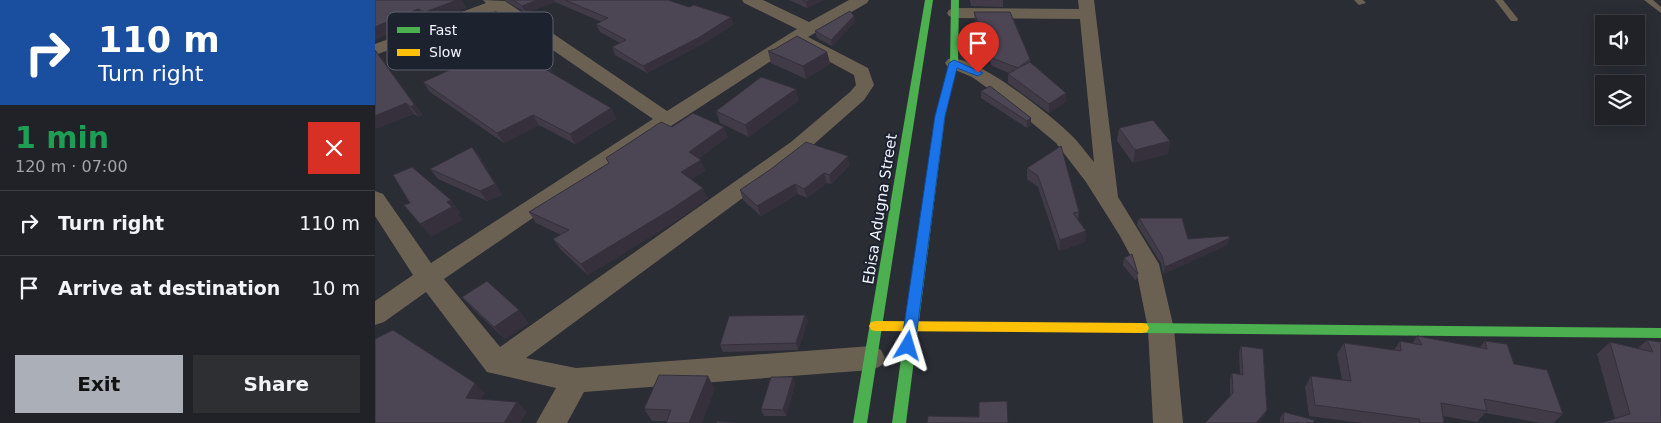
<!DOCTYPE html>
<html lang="en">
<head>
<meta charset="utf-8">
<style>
	:root { --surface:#202227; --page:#2d2f33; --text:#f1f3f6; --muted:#a2a4a7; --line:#3d3f44; --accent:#abafb7 }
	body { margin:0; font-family:"DejaVu Sans",sans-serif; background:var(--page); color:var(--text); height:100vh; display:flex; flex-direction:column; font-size:19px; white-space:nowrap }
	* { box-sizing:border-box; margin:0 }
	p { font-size:16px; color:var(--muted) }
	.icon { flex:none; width:28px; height:28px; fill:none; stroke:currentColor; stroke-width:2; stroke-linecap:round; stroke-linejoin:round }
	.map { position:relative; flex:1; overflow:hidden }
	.drawer { display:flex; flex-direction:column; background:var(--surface); width:375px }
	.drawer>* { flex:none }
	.hud { background:#1a4fa0; color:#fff; overflow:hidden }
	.fabs { position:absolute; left:1220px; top:15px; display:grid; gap:10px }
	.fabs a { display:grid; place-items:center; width:50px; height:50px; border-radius:0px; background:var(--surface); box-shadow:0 2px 12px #0003,0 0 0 1px var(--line); font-size:25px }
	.pin { position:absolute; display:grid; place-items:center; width:42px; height:42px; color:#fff; margin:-51px -21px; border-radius:50% 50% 50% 0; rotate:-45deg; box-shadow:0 0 5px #0007 }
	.pin .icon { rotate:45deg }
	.me { position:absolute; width:55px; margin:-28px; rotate:7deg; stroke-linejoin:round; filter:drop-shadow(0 0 4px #0008) }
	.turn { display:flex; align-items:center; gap:18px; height:105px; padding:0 15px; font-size:22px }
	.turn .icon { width:65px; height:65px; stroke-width:2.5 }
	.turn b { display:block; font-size:35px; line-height:42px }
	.round { display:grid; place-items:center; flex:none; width:52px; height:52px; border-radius:0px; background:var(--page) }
	.headline { display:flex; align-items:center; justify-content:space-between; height:85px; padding:0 15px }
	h1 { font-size:30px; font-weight:800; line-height:38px; color:#1e9e55 }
	.button { display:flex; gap:10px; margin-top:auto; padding:10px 15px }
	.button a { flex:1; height:58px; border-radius:0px; background:var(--accent); color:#111; font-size:20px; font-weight:800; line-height:58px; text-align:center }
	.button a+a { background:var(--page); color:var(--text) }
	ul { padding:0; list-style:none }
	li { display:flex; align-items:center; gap:15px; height:65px; padding:0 15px; border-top:1px solid var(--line) }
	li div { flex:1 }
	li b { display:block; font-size:19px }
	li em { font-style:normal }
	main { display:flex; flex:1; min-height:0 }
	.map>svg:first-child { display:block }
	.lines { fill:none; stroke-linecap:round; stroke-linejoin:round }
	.lane { fill:#6b6153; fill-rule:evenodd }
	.street { fill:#6b6153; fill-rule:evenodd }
	.fast { fill:#4caf50; fill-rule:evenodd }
	.slow { fill:#ffc107; fill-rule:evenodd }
	.wall { fill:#413b48 }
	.shaded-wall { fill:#35303b }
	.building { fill:#4c4554; stroke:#35303b }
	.route { fill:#1a73e8; stroke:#114b97 }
	.labels { text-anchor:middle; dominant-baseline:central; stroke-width:4; stroke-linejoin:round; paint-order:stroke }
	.street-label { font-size:15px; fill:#f1f5fe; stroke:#1c222e }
	.key { fill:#1c222e; stroke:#5c616c; stroke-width:1 }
	.key-label { font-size:14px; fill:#f1f5fe }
</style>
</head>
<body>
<main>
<section class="drawer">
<div class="hud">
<div class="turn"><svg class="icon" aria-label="right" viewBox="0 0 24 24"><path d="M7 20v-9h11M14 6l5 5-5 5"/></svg><div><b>110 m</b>Turn right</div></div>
</div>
<div class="headline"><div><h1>1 min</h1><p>120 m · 07:00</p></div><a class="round" style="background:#d93025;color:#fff"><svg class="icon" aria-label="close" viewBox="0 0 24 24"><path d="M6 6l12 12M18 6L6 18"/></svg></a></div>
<ul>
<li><svg class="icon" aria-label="right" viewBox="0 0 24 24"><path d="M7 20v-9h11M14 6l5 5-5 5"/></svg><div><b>Turn right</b></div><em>110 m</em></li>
<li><svg class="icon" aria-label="arrive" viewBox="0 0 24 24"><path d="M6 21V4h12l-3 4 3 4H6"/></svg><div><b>Arrive at destination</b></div><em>10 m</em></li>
</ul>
<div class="button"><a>Exit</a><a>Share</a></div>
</section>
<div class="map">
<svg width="1286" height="423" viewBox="0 0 1286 423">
	<rect width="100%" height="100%" fill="#2a2d34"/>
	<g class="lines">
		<g class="lane">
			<polygon points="979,0 988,0 991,3 984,5"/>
			<polygon points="1120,0 1128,0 1143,19 1142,21 1136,21"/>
			<polygon points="1269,0 1278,0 1286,7 1286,13"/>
		</g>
		<g class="street">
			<path d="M108,0l22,1 162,110 130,-82 -53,-26 -2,-3h21l46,22 40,-22h20l-2,3 -59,34 60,31 6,17 -10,15 -59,52 -279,206 50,10 295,-22 10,4 4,8 -4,8 -10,4 -287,22 -17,31h-31l20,-35 -69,-16 -61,-80 -42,30 -9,3v-24l38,-26 -38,-59v-25l8,3 48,69 222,-144 -157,-108 -121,44v-11l111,-41zM422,44l57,31 2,10 -6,7 -59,50 -291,205 -56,-68 144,-99z"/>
			<path d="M703,0h16l24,197 41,67 15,65 9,94h-30l-5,-94 -13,-65 -15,-28 -34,-54 -30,-39 -49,-41 -35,-25 -24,-10 -3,-4 3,-4c26,-6 101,55 121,74 10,9 17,20 25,29l-14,-143 -125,-1 -6,-2 -2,-3 2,-3 6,-2 124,1z"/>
		</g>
		<g class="fast">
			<polygon points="550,0 558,0 492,423 478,423"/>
			<polygon points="576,0 584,0 583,63 570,117 531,423 517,423 560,117 575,63"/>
			<polygon points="767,323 1286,328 1286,338 767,333 762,332 760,328 762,324"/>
		</g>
		<polygon class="slow" points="501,321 767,323 772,324 774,328 772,332 767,333 501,331 496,330 494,326 496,322"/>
	</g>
	<g class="wall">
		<polygon points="0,0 86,0 91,8 56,21"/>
		<polygon points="129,0 293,0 314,7 356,17 358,25 326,45 272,73 240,55 237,47 245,43 225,32 221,24 227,22 180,2 151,13"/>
		<polygon points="414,0 449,0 432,8"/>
		<polygon points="595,0 628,0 628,7 596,6"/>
		<polygon points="599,12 655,59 655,62 691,102 674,113 633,83 633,74 634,73 617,66 600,20"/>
		<polygon points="479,16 480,22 457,46 442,38 440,31"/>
		<polygon points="0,50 47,114 44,117 39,114 0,129"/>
		<polygon points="393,51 452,52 455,64 431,79 396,63"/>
		<polygon points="175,67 179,75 236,108 241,119 200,144 164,125 129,143 55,92 48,82"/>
		<polygon points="606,91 656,118 656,125 652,128 606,98"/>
		<polygon points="424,100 374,137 345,123 341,111"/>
		<polygon points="297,127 353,137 324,158 330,171 316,179 333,198 301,221 213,275 186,250 178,239 186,235 161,223 154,212 234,163"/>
		<polygon points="744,128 795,141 793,154 758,163 742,141"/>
		<polygon points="686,146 704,212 703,220 711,231 710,242 684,251 663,187 652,179 652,168"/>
		<polygon points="105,157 127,195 112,201 63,179 55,169"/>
		<polygon points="475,165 456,184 452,183 432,198 423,194 386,216 368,200 365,190"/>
		<polygon points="764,218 813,239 855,238 852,245 788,274 786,263 762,225"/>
		<polygon points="749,258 763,274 761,281 748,265"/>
		<polygon points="87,297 154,323 130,339 98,309"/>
		<polygon points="433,321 423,350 348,352 345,345"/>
		<polygon points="1042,336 1105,347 1110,341 1139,364 1188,414 1178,423 1166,423 1110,413 1102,422 1068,416 1069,423 987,423 934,416 930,387 936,376 967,380 962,354 969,343 1019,350 1025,341 1037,344"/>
		<polygon points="1272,340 1286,342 1286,423 1240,419 1222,354 1235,342 1263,348"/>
		<polygon points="866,346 892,410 889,417 855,396 855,379 857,373 865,374 864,353"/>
		<polygon points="418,377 420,384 411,416 389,416 386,409"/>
		<polygon points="340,389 292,421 277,421 269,409"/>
		<polygon points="909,412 939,423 905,423 905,418"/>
	</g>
	<g class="shaded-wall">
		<polygon points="82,0 86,0 91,8 56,21 50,12"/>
		<polygon points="162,0 179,0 180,2 151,13 147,6"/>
		<polygon points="435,0 449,0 432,8 431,2"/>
		<polygon points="43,9 50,18 0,40 0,27"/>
		<polygon points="479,16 480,22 457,46 456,40"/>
		<polygon points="356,17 358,25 326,45 272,73 268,66"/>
		<polygon points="452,52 455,64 431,79 428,66"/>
		<polygon points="4,56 47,114 44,117 36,107"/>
		<polygon points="175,67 180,77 170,69"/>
		<polygon points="421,89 424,100 374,137 370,125"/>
		<polygon points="691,93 691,102 674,113 674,104"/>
		<polygon points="31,103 39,114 0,129 0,116"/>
		<polygon points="236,108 241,119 200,144 195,134"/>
		<polygon points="158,115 164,125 129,143 122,133"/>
		<polygon points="656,118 656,125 652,128 652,121"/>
		<polygon points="349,127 353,137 319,162 314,152"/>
		<polygon points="795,141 793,154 758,163 760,150"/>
		<polygon points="97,147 105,157 127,195 112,201 105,191"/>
		<polygon points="473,156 475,165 456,184 454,175"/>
		<polygon points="326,160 330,171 311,182 306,172"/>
		<polygon points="449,173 452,183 432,198 429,189"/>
		<polygon points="420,184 423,194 386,216 382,206"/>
		<polygon points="328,188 333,198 301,221 213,275 206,264"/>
		<polygon points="76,200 86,213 83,214 88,220 56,237 45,224 72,202"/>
		<polygon points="711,231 710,242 684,251 685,240"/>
		<polygon points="855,238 852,245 788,274 790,267"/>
		<polygon points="144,310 154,323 130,339 119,327"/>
		<polygon points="430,315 433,321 423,350 421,343"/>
		<polygon points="333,376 340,389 327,423 314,423"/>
		<polygon points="418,377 420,384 411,416 408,410"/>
		<polygon points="100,383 110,393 101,408 91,398"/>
		<polygon points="142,402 152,412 145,423 129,423"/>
		<polygon points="892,410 889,417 884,423 881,423"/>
	</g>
	<g class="building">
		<polygon points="0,0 82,0 50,12 43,9 0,27"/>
		<polygon points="138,0 162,0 147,6"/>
		<polygon points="190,0 293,0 314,7 319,5 356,17 323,38 268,66 237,47 251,40 221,24 233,18"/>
		<polygon points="427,0 435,0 431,2"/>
		<polygon points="475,11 479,16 456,40 440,31"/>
		<polygon points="599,12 635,12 655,59 643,68 655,62 691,93 674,104 633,74 643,68 617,58"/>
		<polygon points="422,36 452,52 428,66 393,51 400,49"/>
		<polygon points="139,41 175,67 170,69 236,108 195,134 158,115 122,133 48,82"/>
		<polygon points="0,50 39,104 36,107 31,103 0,116"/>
		<polygon points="386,77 421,89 370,125 341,111"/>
		<polygon points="615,86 656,118 652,121 606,91"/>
		<polygon points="318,113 349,127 314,152 326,160 306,172 328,188 295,210 206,264 178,239 194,230 154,212 234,163 231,158 286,122 297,127"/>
		<polygon points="778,120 795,141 760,150 744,128"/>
		<polygon points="431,142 473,156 454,175 449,173 429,189 420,184 382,206 365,190 396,169"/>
		<polygon points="686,146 704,212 698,213 711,231 685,240 663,176 652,168"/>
		<polygon points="97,147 120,184 105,191 55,169"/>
		<polygon points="37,167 76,200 72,202 77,207 45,224 29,205 35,203 18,175"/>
		<polygon points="764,218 807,218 813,239 854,236 855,238 790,267 787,256"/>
		<polygon points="757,254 763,274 749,258"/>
		<polygon points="112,281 144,310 119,327 87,297"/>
		<polygon points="430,315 421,343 345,345 354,316"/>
		<polygon points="18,330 100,383 91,398 142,402 129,423 0,423 0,339"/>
		<polygon points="1042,336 1112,349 1110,341 1132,344 1139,364 1172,370 1188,414 1109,399 1112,411 1066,403 1069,423 1045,423 1044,419 940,405 936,376 976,381 969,343 1026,351 1025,341 1047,345"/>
		<polygon points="1272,340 1286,342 1286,423 1226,423 1255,414 1235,342 1278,352"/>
		<polygon points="866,346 888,349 892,410 881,423 830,423 858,393 857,373 868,375"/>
		<polygon points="284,375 333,376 314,423 291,423 296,410 269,409"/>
		<polygon points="396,377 418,377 408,410 386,409"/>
		<polygon points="632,401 633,423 552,423 553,416 604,417 604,402"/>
		<polygon points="909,412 939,420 939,423 908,423"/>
		<polygon points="342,421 361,423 341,423"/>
	</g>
	<polygon class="route" points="579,60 608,73 603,76 582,68 570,116 540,346 538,351 533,352 528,351 526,346 560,116 574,63"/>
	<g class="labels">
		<g class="street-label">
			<text transform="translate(505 209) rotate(-81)">Ebisa Adugna Street</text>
		</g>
	</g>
	<rect x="12" y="12" width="166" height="58" rx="8" class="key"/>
	<rect x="22" y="27" width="23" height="6" fill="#4caf50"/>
	<rect x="22" y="49" width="23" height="7" fill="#ffc107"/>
	<g class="key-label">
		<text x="54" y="35">Fast</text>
		<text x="54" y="57">Slow</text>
	</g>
</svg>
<div class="fabs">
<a><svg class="icon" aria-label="sound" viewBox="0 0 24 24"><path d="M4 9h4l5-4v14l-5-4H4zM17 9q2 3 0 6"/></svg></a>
<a><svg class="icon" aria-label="layers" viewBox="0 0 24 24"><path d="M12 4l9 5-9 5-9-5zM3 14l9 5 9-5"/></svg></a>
</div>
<div class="pin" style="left:603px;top:73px;background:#d93025"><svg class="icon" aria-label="arrive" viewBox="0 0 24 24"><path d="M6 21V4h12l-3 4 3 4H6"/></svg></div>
<svg class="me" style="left:533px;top:346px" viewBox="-20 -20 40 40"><path d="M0-17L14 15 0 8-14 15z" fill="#1a73e8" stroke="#fff" stroke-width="4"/></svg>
</div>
</main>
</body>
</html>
